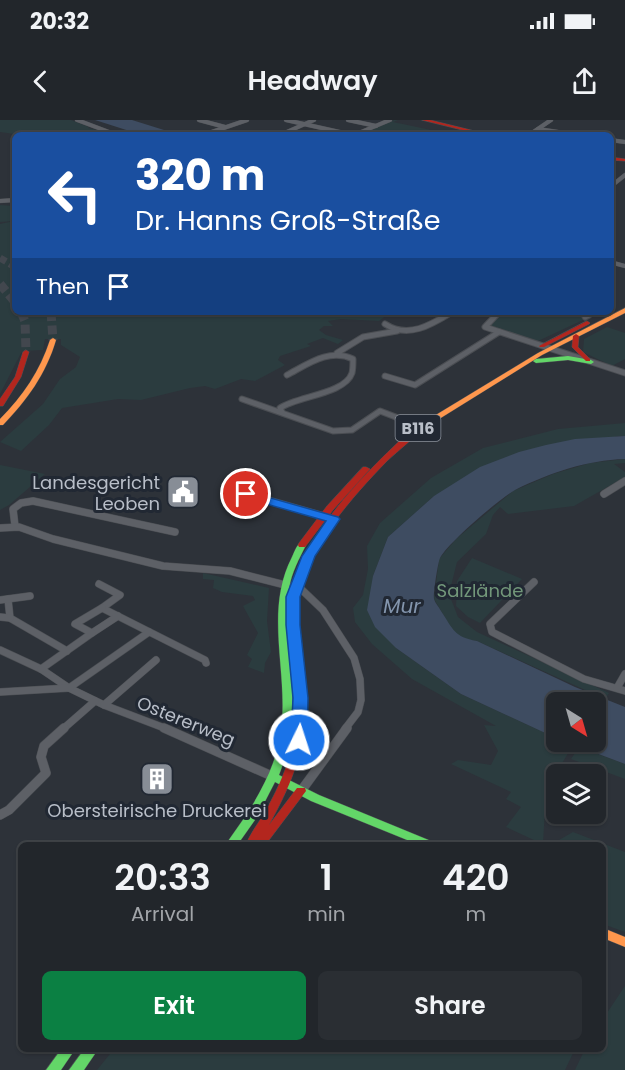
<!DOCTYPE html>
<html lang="en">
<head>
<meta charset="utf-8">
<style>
	:root { --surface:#22262b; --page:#2a2e33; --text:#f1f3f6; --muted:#a2a5a9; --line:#3f4347; --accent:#0b8043 }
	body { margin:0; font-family:Poppins,sans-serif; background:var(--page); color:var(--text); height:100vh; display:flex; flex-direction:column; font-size:22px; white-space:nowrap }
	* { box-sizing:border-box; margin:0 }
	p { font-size:20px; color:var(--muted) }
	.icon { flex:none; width:33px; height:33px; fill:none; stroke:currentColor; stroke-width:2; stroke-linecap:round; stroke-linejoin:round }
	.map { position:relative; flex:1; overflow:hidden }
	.panel { position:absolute; left:18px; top:722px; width:588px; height:210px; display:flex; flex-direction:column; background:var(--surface); border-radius:9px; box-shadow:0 2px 4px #0004,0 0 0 2px var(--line) }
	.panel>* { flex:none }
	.top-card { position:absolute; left:12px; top:12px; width:602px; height:183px; border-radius:9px; box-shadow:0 2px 4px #0004,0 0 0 2px var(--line); background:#1a4fa0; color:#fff; overflow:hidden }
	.needle { width:39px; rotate:143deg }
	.tools { position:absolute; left:546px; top:572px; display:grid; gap:12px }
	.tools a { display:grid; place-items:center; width:60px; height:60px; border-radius:9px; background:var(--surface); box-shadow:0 2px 4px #0004,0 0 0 2px var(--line); font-size:30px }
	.pin { position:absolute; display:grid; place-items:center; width:51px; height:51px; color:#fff; margin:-26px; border:3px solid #fff; border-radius:50%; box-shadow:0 2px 6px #0007 }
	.me { position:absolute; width:66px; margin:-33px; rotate:4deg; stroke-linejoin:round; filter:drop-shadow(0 0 4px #0008) }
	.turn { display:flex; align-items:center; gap:21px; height:126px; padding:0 24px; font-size:27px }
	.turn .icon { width:78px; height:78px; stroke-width:2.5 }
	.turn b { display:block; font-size:42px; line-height:51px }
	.then { display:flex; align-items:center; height:57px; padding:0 24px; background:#0003; gap:12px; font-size:22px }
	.eta { display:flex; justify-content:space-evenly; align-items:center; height:102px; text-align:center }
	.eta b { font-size:36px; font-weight:600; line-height:42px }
	.primary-button { display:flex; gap:12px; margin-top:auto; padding:12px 24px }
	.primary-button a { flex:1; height:69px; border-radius:9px; background:var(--accent); color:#fff; font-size:24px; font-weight:600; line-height:69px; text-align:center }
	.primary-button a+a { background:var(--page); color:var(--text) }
	.status { display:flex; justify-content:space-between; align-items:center; height:42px; padding:0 30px; background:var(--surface); direction:ltr }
	.status svg { height:16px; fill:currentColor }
	header { display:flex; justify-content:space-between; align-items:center; height:78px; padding:0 24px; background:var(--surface); font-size:27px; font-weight:600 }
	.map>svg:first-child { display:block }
	.green { fill:#2b3c3f }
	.water { fill:#3e4c61 }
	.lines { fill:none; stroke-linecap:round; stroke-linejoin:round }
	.highway-tunnel-far1 { stroke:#42474e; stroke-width:7; stroke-dasharray:7 4; stroke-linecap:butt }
	.highway-tunnel { stroke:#42474e; stroke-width:9; stroke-dasharray:9 4.5; stroke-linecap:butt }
	.street-far3-casing { stroke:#4b4e53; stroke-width:4.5 }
	.street-far2-casing { stroke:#4b4e53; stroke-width:7 }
	.street-far1-casing { stroke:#4b4e53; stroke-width:8 }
	.street-casing { stroke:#4b4e53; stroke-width:10 }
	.fast-casing { stroke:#4b4e53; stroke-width:1 }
	.slow-casing { stroke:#4b4e53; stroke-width:1 }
	.jam-casing { stroke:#4b4e53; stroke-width:1 }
	.street-far3 { stroke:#5d6066; stroke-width:4 }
	.street-far2 { stroke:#5d6066; stroke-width:5 }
	.street-far1 { stroke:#5d6066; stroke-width:7 }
	.street { stroke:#5d6066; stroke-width:9 }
	.fast { fill:#63d668; fill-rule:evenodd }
	.slow { fill:#ff974d; fill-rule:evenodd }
	.jam { fill:#b3261e; fill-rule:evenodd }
	.route { fill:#1a73e8; stroke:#114b97; stroke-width:1.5 }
	.labels { text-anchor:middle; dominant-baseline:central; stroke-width:6; stroke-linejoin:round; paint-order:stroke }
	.shield { fill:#212833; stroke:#8b919b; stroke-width:1.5 }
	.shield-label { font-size:16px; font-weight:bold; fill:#b8bec8 }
	.poi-label { font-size:18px; fill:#b8bec8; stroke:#212833; text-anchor:end }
	.park-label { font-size:18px; fill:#72977a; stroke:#212833 }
	.street-label { font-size:18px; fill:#b8bec8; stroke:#212833 }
	.water-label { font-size:20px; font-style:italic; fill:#8395ad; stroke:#212833 }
</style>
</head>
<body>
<div class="status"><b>20:32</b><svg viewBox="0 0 49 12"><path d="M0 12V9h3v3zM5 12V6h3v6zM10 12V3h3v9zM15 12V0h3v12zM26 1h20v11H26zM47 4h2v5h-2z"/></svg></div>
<header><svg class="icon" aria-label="back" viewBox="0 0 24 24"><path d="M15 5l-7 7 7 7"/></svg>Headway<svg class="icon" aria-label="share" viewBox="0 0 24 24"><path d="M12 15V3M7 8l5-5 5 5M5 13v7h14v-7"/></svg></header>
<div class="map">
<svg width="625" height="950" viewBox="0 0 625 950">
	<rect width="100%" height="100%" fill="#2d3239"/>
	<g class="green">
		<polygon points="0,0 71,0 89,7 88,8 107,12 106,15 21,15 0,12"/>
		<polygon points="394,0 398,0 393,2 455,15 356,15"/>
		<polygon points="0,85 14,86 15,88 15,192 391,192 379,201 341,199 328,201 333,206 324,206 319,210 326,215 343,220 338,224 323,218 307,224 311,226 280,236 278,240 285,245 255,261 241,259 215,269 205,266 190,268 141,280 118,279 62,288 49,305 21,331 0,322 43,284 60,259 76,247 80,237 61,225 61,219 45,219 43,230 22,231 0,274 0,104 14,101 0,102"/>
		<polygon points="516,192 577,192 585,199 538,221 492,206 491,203 502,194 511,197"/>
		<polygon points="607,207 625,213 625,239 612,246 583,232 584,219"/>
		<polygon points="625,303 625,316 618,316 434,376 388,417 373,456 396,528 461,574 556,618 556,621 573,625 546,670 543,724 534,724 536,721 506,707 521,687 506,679 511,672 451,644 458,640 491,645 498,631 484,605 496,606 412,559 372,524 355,502 353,488 363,475 368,449 367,426 380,403 431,358 483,328 558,309"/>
		<polygon points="625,339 625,343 614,344 625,352 625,357 574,386 508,394 500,387 493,395 486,414 457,442 449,474 458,497 477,512 609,573 605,579 477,521 463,519 454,513 434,479 439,439 456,419 513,371 553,354 590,343"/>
		<polygon points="0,345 45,354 9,385 0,390"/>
		<polygon points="472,438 522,459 480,503 468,497 456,486 457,461"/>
		<polygon points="203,453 269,468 267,501 271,532 265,543 264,553 248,547 252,539 247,535 258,513 243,486 255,480 253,476 222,472 213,468 214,460 203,459"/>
		<polygon points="579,627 625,644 625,659 571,639"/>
		<polygon points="573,712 625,732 625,812 603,804 603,724 552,724"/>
		<polygon points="625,866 625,950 575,950 585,929 603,928 603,899"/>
		<polygon points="114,929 114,928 575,929 565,950 97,950"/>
	</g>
	<g class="water">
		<polygon points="95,0 132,0 180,15 142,15"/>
		<path d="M625,316v23c-38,1 -76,14 -110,31 -16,9 -67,53 -75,68 -2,4 -7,36 -6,41 1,4 5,8 7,12 12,18 13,26 36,30l98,46 50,20v57l-61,-23h32v-39h-40v36l-95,-44 -65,-46 -21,-21 -8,-17 6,-34 15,-39 46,-41 46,-29 39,-15 27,-7 29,-6z"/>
	</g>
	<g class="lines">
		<polyline class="highway-tunnel-far1" points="0,138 15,147"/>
		<g class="highway-tunnel">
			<polyline points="0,164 15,182"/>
			<polyline points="21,192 25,201 26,232"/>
			<polyline points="51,192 53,220"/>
		</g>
		<g class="street-far3-casing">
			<g id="street-far3">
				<polyline points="77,0 117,15"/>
				<polyline points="199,0 225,7"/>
				<polyline points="286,0 353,15"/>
				<polyline points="348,0 376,6"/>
				<polyline points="538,9 578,15"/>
				<polyline points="203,15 247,0"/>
				<polyline points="280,15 314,0"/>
				<polyline points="354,15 390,0"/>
				<polyline points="529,15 551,0"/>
				<polyline points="610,20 625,22"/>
				<polyline points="610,67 625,55"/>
				<polyline points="0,81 15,80"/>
				<polyline points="610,142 625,146"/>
			</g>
		</g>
		<g class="street-far2-casing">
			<g id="street-far2">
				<polyline points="499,192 485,207 625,253"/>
				<polyline points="582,192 589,195 585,197"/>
				<path d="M385,204c23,15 46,1 67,-12"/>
				<polyline points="337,233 363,217 397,211"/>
				<polyline points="385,256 415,265 499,212"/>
				<polyline points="242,279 333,311 352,310 380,291 414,304"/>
				<path d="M282,292l-2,-4c18,-12 65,-14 72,-35 1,-4 1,-9 1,-14 -24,-11 -45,5 -66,16"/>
			</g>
		</g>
		<g class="street-far1-casing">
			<g id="street-far1">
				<polyline points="246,374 334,399"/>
				<polyline points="604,374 625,361"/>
				<polyline points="15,406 13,389 21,383 33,381 175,412"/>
				<polyline points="0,408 19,407 53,419 163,446 230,451 301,469 323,490 354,538 360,559 361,580 358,592 345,609"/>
				<polyline points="534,462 490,504 492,512 584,559 625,571"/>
				<polyline points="99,464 120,475 102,488 205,540 206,543"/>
				<polyline points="8,479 10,498 67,531"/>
				<polyline points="0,480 30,476"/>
				<polyline points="0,497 10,498"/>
				<polyline points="92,513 118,496"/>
				<polyline points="0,530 41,549 69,568 104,585 167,609"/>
				<polyline points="41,549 92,513 75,504 102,488"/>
				<polyline points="617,568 625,554"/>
				<polyline points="0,572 69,568 149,512"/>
				<polyline points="104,585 156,540"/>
				<polyline points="63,609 95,581"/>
			</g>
		</g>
		<g class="street-casing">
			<g id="street">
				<polyline points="164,608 274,657"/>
				<polyline points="301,671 347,608"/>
				<polyline points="0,695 9,690 46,653 41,637 44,626 64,608"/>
			</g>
		</g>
		<g class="fast-casing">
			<g id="fast">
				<polygon points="568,236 591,240 594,242 591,244 568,240 536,243 533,241 536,239"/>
				<path d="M302,422l4,3c-7,14 -14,27 -17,43 -7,33 2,67 3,101 2,30 -2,58 -13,86l40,20 112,46 1,3h-15l-106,-43 -36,-19 -18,35 -19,27h-12c7,-10 14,-20 21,-30 13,-21 25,-43 31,-67 16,-63 -17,-130 14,-190 3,-6 4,-12 10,-15z"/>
				<polygon points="62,928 76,928 61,950 46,950"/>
				<polygon points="85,928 99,928 84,950 69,950"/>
			</g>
		</g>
		<g class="slow-casing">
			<g id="slow">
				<polygon points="625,188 625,193 542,235 423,309 417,309 416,307 538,233"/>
				<path d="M53,218l3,2c-10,34 -29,60 -53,85h-3v-6c23,-23 40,-48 50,-79z"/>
				<polygon points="603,808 625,817 625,827 603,818"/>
			</g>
		</g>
		<g class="jam-casing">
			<g id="jam">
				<polygon points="422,0 430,0 491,15 483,15"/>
				<polygon points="610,37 625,39 625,41 610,40"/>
				<polygon points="587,201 590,203 589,204 544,227 540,227 539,226"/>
				<polygon points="576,214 579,216 578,227 590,239 590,241 586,241 572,227 573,216"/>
				<polygon points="26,230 29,232 21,257 3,286 0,286 0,279 15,257 23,232"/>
				<path d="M417,305h6l1,2c-11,12 -25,23 -37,34 -35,36 -79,86 -90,135 -5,27 4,55 7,82 6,59 -7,96 -35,147l28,-37h8l1,3 -40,53h-20c4,-9 10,-18 16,-27 13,-22 24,-45 30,-70 5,-24 5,-49 2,-73 -3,-19 -7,-39 -7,-58 0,-68 83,-149 130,-191z"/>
				<polygon points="363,347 366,347 370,349 333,390 305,427 299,427 298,425 299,423 327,386"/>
			</g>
		</g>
		<use href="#street-far3" class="street-far3"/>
		<use href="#street-far2" class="street-far2"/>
		<use href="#street-far1" class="street-far1"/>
		<use href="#street" class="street"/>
		<use href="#fast" class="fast"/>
		<use href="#slow" class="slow"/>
		<use href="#jam" class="jam"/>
	</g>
	<polygon class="route" points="246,371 338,397 340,399 315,436 300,477 300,505 308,578 307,620 305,624 293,624 291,620 293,578 286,505 286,477 302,436 326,401 242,377 242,372"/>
	<defs>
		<g id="civic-square" transform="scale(1.725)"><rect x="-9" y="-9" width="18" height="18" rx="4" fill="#878d96" stroke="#212833"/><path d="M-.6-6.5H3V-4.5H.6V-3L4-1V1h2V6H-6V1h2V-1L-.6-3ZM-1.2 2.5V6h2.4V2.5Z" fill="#fff"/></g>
		<g id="building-square" transform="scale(1.725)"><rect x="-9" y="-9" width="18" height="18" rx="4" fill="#878d96" stroke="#212833"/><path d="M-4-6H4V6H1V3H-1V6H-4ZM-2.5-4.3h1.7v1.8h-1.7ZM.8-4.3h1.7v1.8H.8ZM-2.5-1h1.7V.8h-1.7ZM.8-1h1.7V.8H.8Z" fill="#fff"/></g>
	</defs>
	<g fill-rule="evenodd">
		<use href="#civic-square" x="183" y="372"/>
		<use href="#building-square" x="157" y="659"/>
	</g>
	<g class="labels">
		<rect class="shield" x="395.5" y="295" width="45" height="26" rx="4.5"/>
		<g class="shield-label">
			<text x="418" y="308">B116</text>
		</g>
		<g class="poi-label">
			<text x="160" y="362">Landesgericht<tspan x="160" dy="21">Leoben</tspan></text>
			<text x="157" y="690" text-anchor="middle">Obersteirische Druckerei</text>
		</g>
		<g class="park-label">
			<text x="480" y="470">Salzlände</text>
		</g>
		<g class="street-label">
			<text transform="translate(186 601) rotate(22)">Ostererweg</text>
		</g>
		<g class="water-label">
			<text x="402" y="486">Mur</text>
		</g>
	</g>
</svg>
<div class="tools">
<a><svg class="needle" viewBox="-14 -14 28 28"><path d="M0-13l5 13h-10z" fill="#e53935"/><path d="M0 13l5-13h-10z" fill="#a2a5a9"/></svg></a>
<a><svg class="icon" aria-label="layers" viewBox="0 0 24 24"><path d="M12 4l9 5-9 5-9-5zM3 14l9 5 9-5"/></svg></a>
</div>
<div class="pin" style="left:246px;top:374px;background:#d93025"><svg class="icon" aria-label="arrive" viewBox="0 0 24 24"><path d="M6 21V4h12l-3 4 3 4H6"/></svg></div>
<svg class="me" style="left:299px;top:620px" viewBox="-20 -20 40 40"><circle r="17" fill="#1a73e8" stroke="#fff" stroke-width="3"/><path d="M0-11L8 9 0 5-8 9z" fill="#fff"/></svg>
<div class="top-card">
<div class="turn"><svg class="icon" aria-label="left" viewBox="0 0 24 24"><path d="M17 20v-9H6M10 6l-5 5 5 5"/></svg><div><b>320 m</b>Dr. Hanns Groß-Straße</div></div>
<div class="then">Then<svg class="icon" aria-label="arrive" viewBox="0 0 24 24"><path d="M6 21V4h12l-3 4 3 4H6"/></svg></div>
</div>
<section class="panel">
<div class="eta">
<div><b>20:33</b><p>Arrival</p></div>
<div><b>1</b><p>min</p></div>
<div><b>420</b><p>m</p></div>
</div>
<div class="primary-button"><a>Exit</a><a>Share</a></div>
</section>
</div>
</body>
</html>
